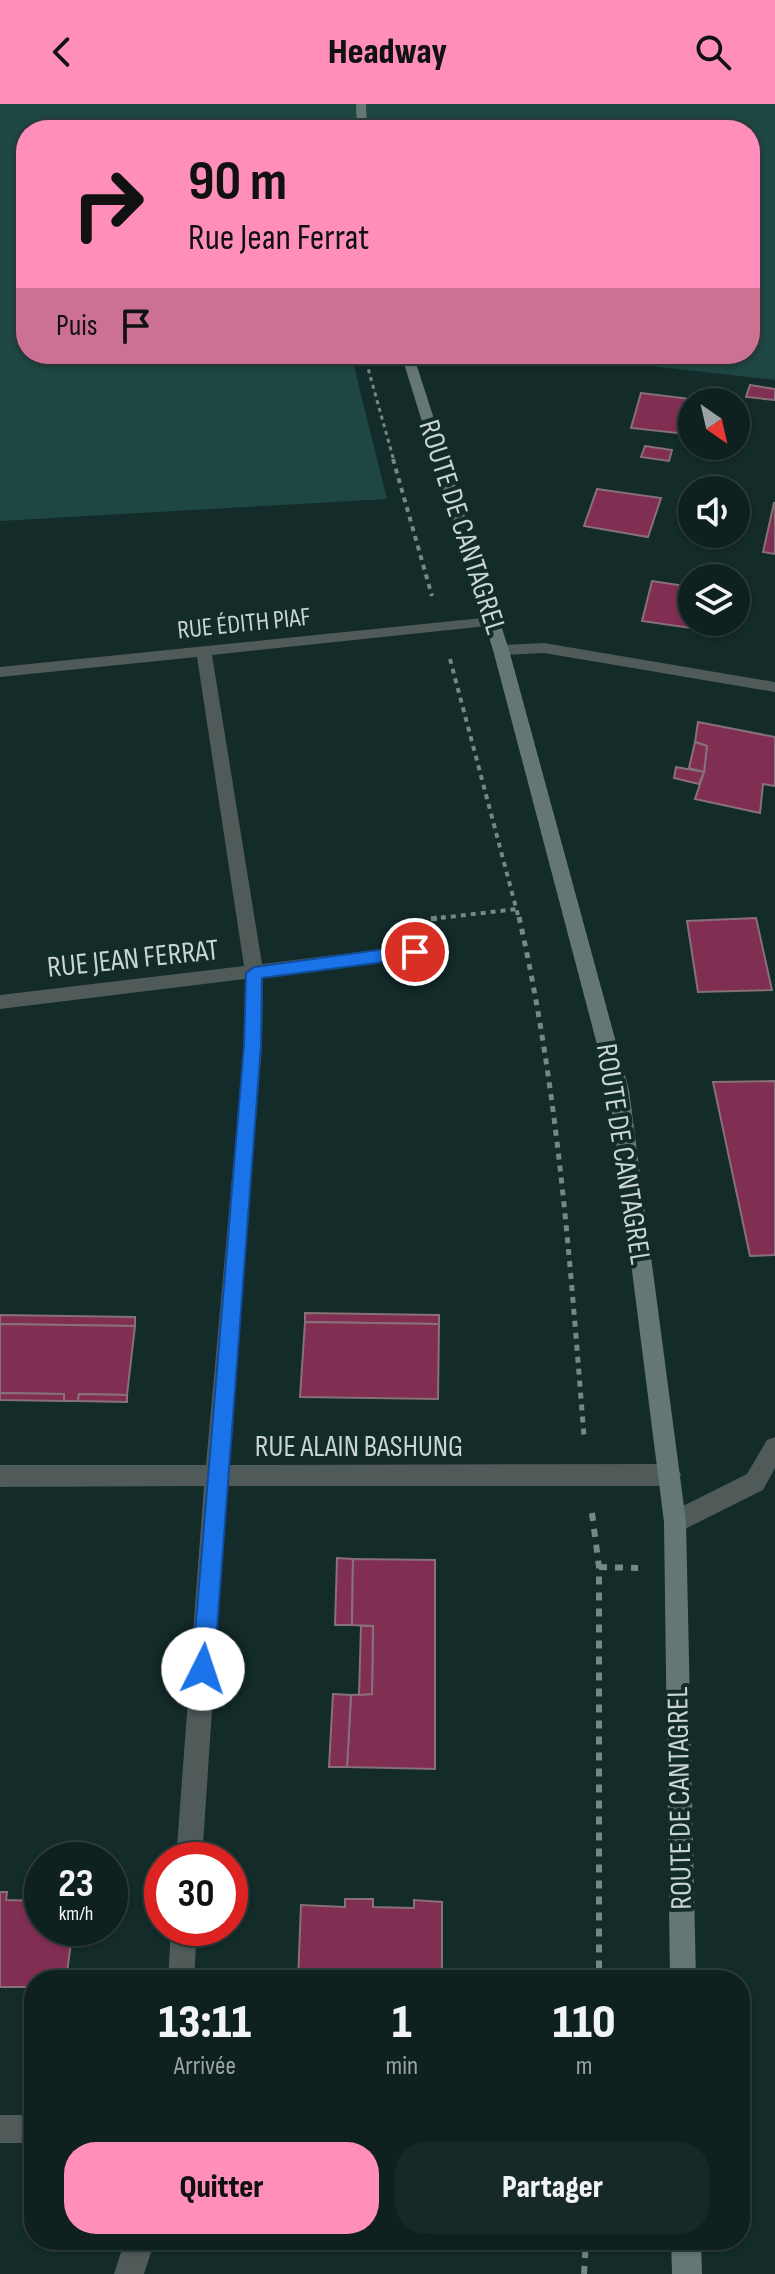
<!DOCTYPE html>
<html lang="fr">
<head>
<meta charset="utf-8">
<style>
	:root { --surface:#0e201f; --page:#172828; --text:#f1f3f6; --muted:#9ba3a4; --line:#2e3e3d; --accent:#ff8eba }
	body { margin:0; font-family:"Sofia Sans Condensed",sans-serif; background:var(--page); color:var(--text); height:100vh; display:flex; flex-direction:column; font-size:30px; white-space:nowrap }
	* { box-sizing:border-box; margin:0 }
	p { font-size:26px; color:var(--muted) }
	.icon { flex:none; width:44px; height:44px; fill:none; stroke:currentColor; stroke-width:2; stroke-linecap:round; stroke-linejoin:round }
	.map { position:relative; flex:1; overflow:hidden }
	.sheet { position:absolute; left:24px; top:1866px; width:726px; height:280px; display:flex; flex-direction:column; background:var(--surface); border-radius:32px; box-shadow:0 2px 6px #0004,0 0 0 2px var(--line) }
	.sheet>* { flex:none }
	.hud { position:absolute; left:16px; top:16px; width:744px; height:244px; border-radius:32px; box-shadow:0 2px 6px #0004,0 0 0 2px var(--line); background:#ff8eba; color:#111; overflow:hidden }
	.needle { width:52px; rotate:146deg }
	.controls { position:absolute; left:678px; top:284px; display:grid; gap:16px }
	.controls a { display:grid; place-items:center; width:72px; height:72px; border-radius:50%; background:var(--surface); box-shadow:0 2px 6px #0004,0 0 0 2px var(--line); font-size:40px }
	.speed { position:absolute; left:24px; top:1738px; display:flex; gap:16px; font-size:40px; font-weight:700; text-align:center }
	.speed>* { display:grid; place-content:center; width:104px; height:104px; border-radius:50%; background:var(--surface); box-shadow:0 2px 6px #0004,0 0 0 2px var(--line); line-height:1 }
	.speed small { font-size:20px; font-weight:400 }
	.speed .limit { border:12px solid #d22; background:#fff; color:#111 }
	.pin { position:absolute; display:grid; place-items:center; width:68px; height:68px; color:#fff; margin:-34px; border:4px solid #fff; border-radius:50%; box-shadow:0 2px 8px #0007 }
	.me { position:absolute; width:88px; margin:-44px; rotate:4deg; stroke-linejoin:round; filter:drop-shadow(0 0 6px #0008) }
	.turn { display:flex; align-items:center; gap:28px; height:168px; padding:0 40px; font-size:36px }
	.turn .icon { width:104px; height:104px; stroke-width:2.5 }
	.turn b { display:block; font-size:56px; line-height:68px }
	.then { display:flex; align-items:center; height:76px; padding:0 40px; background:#0003; gap:16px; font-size:30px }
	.eta { display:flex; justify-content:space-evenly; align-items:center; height:136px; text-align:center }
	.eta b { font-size:48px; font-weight:800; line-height:56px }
	.primary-button { display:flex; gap:16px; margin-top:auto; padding:16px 40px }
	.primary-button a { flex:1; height:92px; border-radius:32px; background:var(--accent); color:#111; font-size:32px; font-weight:800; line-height:92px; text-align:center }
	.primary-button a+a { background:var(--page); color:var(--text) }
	header { display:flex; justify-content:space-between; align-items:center; height:104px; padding:0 40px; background:var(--accent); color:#111; font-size:36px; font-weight:800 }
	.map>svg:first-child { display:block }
	.green { fill:#1e4642 }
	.building { fill:#802e52; stroke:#877077; stroke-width:2 }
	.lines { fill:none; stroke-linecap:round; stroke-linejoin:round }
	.path-far3 { stroke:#758786; stroke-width:3; stroke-dasharray:4 4; stroke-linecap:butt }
	.path-far2 { stroke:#758786; stroke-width:4; stroke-dasharray:5 5; stroke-linecap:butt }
	.path-far1 { stroke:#758786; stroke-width:5; stroke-dasharray:6 6; stroke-linecap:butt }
	.path { stroke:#758786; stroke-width:6; stroke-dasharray:8 8; stroke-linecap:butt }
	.street { fill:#4f5a59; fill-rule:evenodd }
	.secondary { fill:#657775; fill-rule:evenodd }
	.route { fill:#1a73e8; stroke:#114b97; stroke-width:2 }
	.labels { text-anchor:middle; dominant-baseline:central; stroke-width:8; stroke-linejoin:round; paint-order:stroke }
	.far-street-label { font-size:26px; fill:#c8d5d4; stroke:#132b29 }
	.street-label { font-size:30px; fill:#c8d5d4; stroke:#132b29 }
</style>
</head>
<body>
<header><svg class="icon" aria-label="back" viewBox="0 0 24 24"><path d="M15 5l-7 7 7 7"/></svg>Headway<svg class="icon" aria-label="search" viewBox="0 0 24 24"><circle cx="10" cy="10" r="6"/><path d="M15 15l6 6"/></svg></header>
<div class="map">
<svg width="775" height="2170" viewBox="0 0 775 2170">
	<rect width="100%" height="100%" fill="#132b29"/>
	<polygon class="green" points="0,0 775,0 775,276 542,250 750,250 750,26 26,26 26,250 351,250 387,395 0,417"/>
	<g class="building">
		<polygon points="750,281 775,285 775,296 746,293"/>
		<polygon points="641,289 691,295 684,316 690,318 686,330 631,324"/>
		<polygon points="645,342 672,346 669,357 641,353"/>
		<polygon points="597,385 661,394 648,433 584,422"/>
		<polygon points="774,399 775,399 775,450 763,448"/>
		<polygon points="652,477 692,483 692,518 699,518 697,525 642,517"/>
		<polygon points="698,618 775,633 775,682 763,680 760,709 695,695 704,668 707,642 695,638"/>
		<polygon points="695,638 707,642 704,668 689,664"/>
		<polygon points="676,663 704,668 699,680 674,674"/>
		<polygon points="756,814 772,886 698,888 687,817"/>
		<polygon points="775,977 775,1151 750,1152 713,978"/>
		<polygon points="305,1209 439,1211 439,1220 305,1218"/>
		<polygon points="0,1211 135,1213 135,1222 0,1220"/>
		<polygon points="305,1218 439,1220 438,1295 300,1293"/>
		<polygon points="0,1220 135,1222 127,1291 79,1290 78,1297 64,1297 64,1290 0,1289"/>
		<polygon points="0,1289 64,1290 64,1297 0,1296"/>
		<polygon points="79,1290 127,1291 127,1298 78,1297"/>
		<polygon points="337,1454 353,1455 352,1521 335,1521"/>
		<polygon points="353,1455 435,1456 435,1665 347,1663 351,1591 372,1590 373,1522 352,1521"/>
		<polygon points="361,1522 373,1522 372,1590 359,1591"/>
		<polygon points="333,1590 351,1591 347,1663 329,1663"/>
		<polygon points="0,1788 7,1788 6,1796 42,1797 42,1824 73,1824 66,1876 34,1876 34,1883 0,1883"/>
		<polygon points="345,1795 373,1795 373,1803 414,1804 414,1796 442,1798 442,1876 298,1876 301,1801 345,1803"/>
	</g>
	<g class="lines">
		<polyline class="path-far3" points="364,250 394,357"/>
		<g class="path-far2">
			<polyline points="393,355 432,492"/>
			<polyline points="450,555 519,815"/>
			<polyline points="431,815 517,805"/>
		</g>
		<g class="path-far1">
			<path d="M519,813c39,171 51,345 65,519"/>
			<polyline points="431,815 444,813"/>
		</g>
		<g class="path">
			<polyline points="592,1409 599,1463 599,1876"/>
			<polyline points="599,1463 638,1464"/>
			<polyline points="584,2170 586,2136"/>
		</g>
		<g class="street">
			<polygon points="492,513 500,518 497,521 212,551 262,860 415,841 424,848 415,855 263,873 262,941 228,1361 670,1360 678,1364 681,1371 678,1378 670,1382 227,1382 202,1756 176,1756 204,1382 0,1383 0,1361 206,1361 244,941 245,875 0,905 0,891 244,862 197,553 0,573 0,563"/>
			<polygon points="544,539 775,578 775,588 544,549 501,551 493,546 501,541"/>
			<polygon points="775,1333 775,1364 763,1386 683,1426 675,1429 667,1426 664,1418 667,1410 747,1370 767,1336"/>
			<polygon points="171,1824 197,1824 194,1876 168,1876"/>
			<rect x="0" y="2011" width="34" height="28"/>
			<polygon points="125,2136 155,2136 144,2170 114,2170"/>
		</g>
		<g class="secondary">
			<polygon points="356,0 366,0 367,26 357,26"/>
			<polygon points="401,250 413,250 509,546 629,986 686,1418 696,1876 670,1876 664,1418 609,986 493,546"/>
			<polygon points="671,2136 701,2136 702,2170 672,2170"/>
		</g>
	</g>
	<polygon class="route" points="415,841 423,848 415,854 262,874 261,941 214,1565 210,1573 203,1576 195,1573 192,1565 244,941 246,869 254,863"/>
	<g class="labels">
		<g class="far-street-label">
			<text transform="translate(244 520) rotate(-6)">RUE ÉDITH PIAF</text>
		</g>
		<g class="street-label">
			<text transform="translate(462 423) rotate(72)">ROUTE DE CANTAGREL</text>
			<text transform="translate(133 855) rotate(-6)">RUE JEAN FERRAT</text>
			<text transform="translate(623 1050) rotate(81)">ROUTE DE CANTAGREL</text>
			<text x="359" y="1343">RUE ALAIN BASHUNG</text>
			<text transform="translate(680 1694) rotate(-91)">ROUTE DE CANTAGREL</text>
		</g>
	</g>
</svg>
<div class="controls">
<a><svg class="needle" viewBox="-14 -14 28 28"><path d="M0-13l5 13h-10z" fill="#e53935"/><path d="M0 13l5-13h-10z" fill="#9ba3a4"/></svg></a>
<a><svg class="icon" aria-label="sound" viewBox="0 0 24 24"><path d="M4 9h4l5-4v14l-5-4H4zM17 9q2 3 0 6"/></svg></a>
<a><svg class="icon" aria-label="layers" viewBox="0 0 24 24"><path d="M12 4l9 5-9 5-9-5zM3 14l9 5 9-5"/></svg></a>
</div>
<div class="speed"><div>23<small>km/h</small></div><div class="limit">30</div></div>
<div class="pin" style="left:415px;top:848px;background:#d93025"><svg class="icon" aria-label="arrive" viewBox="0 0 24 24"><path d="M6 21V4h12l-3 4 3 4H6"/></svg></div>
<svg class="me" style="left:203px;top:1565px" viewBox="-20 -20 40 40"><circle r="19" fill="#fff"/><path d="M0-13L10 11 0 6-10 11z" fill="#1a73e8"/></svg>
<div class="hud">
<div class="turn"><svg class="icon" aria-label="right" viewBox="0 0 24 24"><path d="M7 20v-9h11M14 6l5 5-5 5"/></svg><div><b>90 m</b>Rue Jean Ferrat</div></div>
<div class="then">Puis<svg class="icon" aria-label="arrive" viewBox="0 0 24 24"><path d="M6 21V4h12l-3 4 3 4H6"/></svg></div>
</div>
<section class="sheet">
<div class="eta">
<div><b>13:11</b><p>Arrivée</p></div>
<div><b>1</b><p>min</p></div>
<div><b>110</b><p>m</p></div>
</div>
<div class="primary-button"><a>Quitter</a><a>Partager</a></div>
</section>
</div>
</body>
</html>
